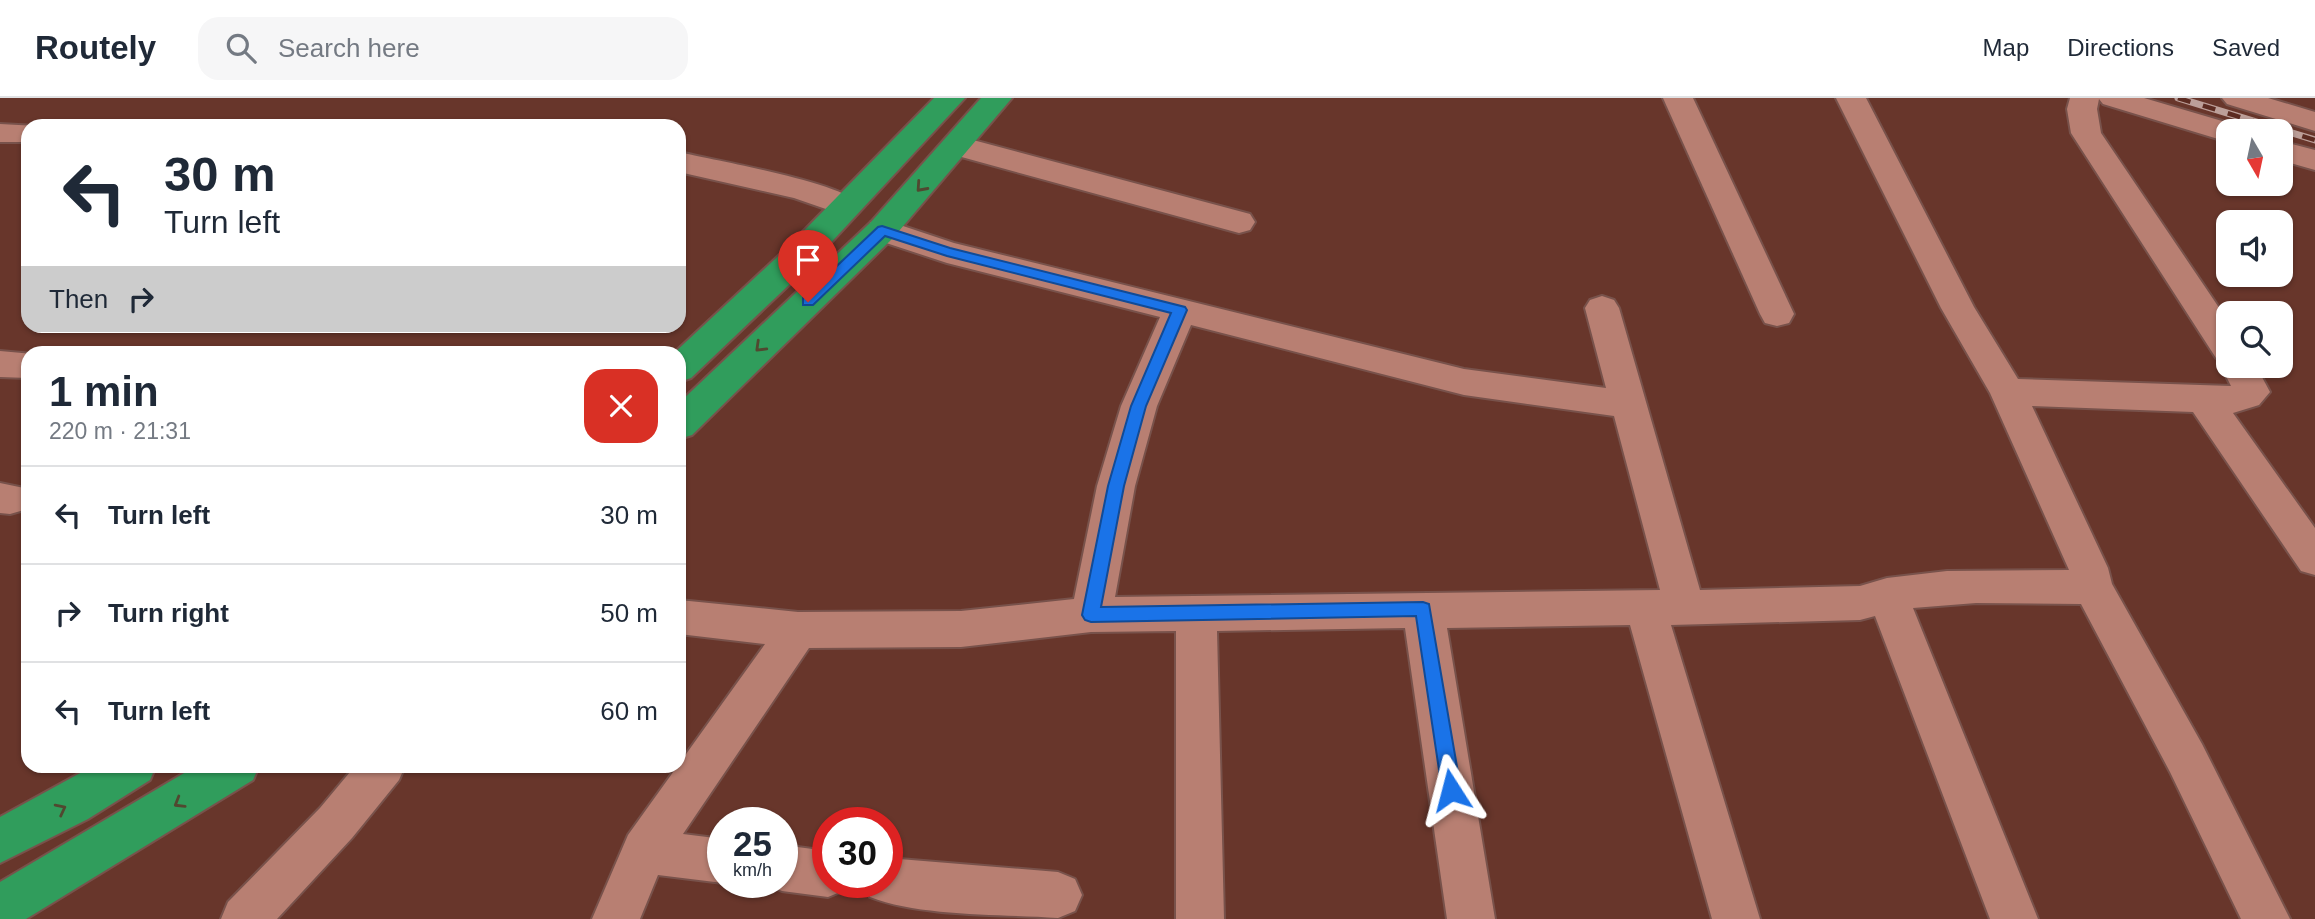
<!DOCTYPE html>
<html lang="en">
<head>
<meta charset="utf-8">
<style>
	:root { --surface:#fff; --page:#f6f6f7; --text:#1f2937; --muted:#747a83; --line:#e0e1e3 }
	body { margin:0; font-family:Arial,sans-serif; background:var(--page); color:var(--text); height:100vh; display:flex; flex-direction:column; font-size:26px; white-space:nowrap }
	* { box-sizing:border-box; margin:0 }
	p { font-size:23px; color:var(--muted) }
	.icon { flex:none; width:38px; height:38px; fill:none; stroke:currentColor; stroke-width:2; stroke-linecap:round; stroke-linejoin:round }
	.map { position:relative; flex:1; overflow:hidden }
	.side { position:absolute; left:21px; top:248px; width:665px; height:427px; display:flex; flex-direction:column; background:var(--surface); border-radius:21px; box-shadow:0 2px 5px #0004 }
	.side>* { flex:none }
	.banner { position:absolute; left:21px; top:21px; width:665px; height:214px; border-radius:21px; box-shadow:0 2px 5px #0004; background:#fff; color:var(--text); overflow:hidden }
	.needle { width:46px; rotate:171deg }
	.controls { position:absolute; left:2216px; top:21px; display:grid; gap:14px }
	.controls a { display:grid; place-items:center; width:77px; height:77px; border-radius:14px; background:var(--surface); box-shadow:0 2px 5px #0004; font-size:35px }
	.speed { position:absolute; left:707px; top:709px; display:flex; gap:14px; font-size:35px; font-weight:700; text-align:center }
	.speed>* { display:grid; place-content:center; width:91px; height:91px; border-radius:50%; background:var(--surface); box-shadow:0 2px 5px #0004; line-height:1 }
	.speed small { font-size:18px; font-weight:400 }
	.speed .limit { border:10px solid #d22; background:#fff; color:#111 }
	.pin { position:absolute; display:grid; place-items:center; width:60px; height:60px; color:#fff; margin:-72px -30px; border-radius:50% 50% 50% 0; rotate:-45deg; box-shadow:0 0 7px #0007 }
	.pin .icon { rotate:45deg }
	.me { position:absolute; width:77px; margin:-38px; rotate:351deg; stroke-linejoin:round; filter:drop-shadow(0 0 5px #0008) }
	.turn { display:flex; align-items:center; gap:24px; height:147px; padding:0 28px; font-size:32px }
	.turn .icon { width:91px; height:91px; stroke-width:2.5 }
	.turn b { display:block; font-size:49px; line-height:60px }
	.then { display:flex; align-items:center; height:66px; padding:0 28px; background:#0003; gap:14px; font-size:26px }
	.round { display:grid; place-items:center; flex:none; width:74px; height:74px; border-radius:21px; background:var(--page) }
	.head { display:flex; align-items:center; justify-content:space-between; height:119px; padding:0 28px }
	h1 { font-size:42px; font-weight:600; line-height:52px }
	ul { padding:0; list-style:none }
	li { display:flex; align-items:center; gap:21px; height:98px; padding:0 28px; border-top:2px solid var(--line) }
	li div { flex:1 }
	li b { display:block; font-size:26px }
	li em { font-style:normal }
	header { display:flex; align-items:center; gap:42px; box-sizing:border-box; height:98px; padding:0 35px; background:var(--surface); border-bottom:2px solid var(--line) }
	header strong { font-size:33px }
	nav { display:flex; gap:38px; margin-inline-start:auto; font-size:24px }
	.search { width:490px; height:63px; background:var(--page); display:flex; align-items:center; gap:18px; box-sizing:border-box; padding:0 24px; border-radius:21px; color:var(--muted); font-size:26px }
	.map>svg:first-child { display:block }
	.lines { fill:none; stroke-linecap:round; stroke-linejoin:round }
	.street-casing { stroke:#78524b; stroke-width:4 }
	.secondary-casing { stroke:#78524b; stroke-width:4 }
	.highway-casing { stroke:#78524b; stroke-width:4 }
	.street { fill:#b87f72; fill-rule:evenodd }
	.secondary { fill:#b87f72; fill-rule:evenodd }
	.highway { fill:#309d5c; fill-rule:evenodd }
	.rail-casing { stroke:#bc9f99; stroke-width:7 }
	.rail { stroke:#5c2b21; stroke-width:4.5; stroke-dasharray:13; stroke-linecap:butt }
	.oneway { stroke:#514830 }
	.route { fill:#1a73e8; stroke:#114b97; stroke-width:2 }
</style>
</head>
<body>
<header>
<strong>Routely</strong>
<div class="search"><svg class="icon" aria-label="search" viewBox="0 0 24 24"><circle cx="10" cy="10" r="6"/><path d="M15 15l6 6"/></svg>Search here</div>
<nav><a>Map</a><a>Directions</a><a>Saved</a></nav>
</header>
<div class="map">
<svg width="2315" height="821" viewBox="0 0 2315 821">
	<rect width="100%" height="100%" fill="#68362b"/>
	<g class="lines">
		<g class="street-casing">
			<g id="street">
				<polygon points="1663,0 1693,0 1794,216 1789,225 1777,228 1765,225 1760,216"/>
				<path d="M1836,0h30l108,209 44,72 213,7 -10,-20 3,-5 -8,-3 -145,-225 -4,-24 3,-11h74l95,28 3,5h-14v11l-125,-38 -4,-5 -2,10 4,24 127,188v45h28l14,26 -11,13 -26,8 82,115v47l-14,-4 -108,-159 -161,-6 76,162 4,16 90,160 88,175h-49l-71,-147 -89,-168 -105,-1 -63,5 125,311h-48l-115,-303 -15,4 -189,5 89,294h-48l-82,-294 -183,3 48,291h-48l-42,-291 -188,3 7,288h-48v-288l-85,1 -130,15 -152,1 -126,186 40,5v43h4l-4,1 -65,-8 -18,44h-48l36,-84 137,-191 -86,-10v-34l119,12 163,-1 113,-12 23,-113 24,-80 39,-89 -213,-54 -76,-25 -5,-8 5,-8 11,-3 72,24 510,126 142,19 -21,-80 5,-8 12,-4 12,4 5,8 81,282 160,-4 27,-8 60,-7 122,-1 -79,-177 -49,-85zM1191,227l273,70 150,21 46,174 -545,7 20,-111 22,-80z"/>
				<polygon points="2222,0 2268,0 2315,14 2315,33 2227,6"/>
				<polygon points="0,26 37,28 28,28 28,44 0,44"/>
				<polygon points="958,38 1250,116 1255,124 1250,132 1239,135 947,55 943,48 947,41"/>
				<polygon points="2280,43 2315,52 2315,72 2280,62"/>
				<path d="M679,54c33,8 168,31 183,54l-5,7 -11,3 -52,-18 -115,-26z"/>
				<polygon points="0,253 33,256 28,256 28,280 0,279"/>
				<polygon points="0,385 24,390 28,403 24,412 10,416 0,415"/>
				<polygon points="782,747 828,753 828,784 848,784 845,792 828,799 782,793 766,786 765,784 782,784"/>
				<path d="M887,760l171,14 17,7 7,16 -7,16 -17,7c-55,-4 -137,-1 -188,-21l-6,-15h23z"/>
			</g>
		</g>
		<g class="secondary-casing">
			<polygon id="secondary" points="355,668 405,668 399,682 352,740 277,821 221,821 228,804 320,710"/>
		</g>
		<g class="highway-casing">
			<g id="highway">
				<polygon points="934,0 965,0 812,165 691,280 679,284 679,256 673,256 788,149"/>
				<polygon points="981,0 1012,0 893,140 692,337 679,341 679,305 871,124"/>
				<polygon points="93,668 156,668 150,682 88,721 0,765 0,719"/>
				<polygon points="196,668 259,668 253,682 26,821 0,821 0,784"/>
			</g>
		</g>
		<use href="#street" class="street"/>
		<use href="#secondary" class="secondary"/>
		<use href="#highway" class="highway"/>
		<g class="rail-casing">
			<polyline id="rail" points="2178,0 2315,42"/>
		</g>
		<use href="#rail" class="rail"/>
	</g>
	<defs><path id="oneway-chevron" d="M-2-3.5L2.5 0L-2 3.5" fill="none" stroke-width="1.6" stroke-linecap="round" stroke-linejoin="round" transform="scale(1.75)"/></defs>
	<g class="oneway">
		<use href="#oneway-chevron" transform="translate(921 89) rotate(132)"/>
		<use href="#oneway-chevron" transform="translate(760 249) rotate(136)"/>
		<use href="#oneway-chevron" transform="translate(179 705) rotate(149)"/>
		<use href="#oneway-chevron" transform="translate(61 711) rotate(-27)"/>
	</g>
	<polygon class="route" points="882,128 950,150 1185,209 1187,212 1146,308 1124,388 1101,509 1423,504 1429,506 1461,692 1458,698 1451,701 1445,698 1442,692 1416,518 1091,524 1085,522 1082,517 1108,388 1131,308 1171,215 947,158 885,138 813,207 803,207 803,200 878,129"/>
</svg>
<div class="controls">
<a><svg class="needle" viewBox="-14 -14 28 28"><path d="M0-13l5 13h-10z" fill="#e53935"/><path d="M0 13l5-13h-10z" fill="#747a83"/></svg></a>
<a><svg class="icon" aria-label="sound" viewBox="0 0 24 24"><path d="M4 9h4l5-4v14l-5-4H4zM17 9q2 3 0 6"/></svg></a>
<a><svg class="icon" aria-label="search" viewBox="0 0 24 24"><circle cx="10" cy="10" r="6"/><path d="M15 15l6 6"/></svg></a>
</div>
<div class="speed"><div>25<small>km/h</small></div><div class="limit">30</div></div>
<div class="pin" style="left:808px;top:204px;background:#d93025"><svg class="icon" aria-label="arrive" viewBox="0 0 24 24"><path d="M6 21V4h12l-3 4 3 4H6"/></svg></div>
<svg class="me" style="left:1451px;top:692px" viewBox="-20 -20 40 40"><path d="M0-17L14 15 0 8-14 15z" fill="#1a73e8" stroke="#fff" stroke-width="4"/></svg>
<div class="banner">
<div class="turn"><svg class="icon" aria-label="left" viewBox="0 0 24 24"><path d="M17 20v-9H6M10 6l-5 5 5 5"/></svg><div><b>30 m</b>Turn left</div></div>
<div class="then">Then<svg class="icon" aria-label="right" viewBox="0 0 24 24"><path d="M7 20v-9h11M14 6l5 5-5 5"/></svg></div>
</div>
<section class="side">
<div class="head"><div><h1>1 min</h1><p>220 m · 21:31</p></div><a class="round" style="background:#d93025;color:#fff"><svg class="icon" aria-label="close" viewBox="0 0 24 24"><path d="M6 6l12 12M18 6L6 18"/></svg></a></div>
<ul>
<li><svg class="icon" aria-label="left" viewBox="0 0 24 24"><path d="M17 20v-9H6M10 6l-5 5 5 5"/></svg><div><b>Turn left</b></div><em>30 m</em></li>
<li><svg class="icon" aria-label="right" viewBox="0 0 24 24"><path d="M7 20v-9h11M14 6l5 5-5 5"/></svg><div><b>Turn right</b></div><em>50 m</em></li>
<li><svg class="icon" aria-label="left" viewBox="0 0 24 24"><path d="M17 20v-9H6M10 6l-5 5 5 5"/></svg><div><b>Turn left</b></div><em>60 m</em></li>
</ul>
</section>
</div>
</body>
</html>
